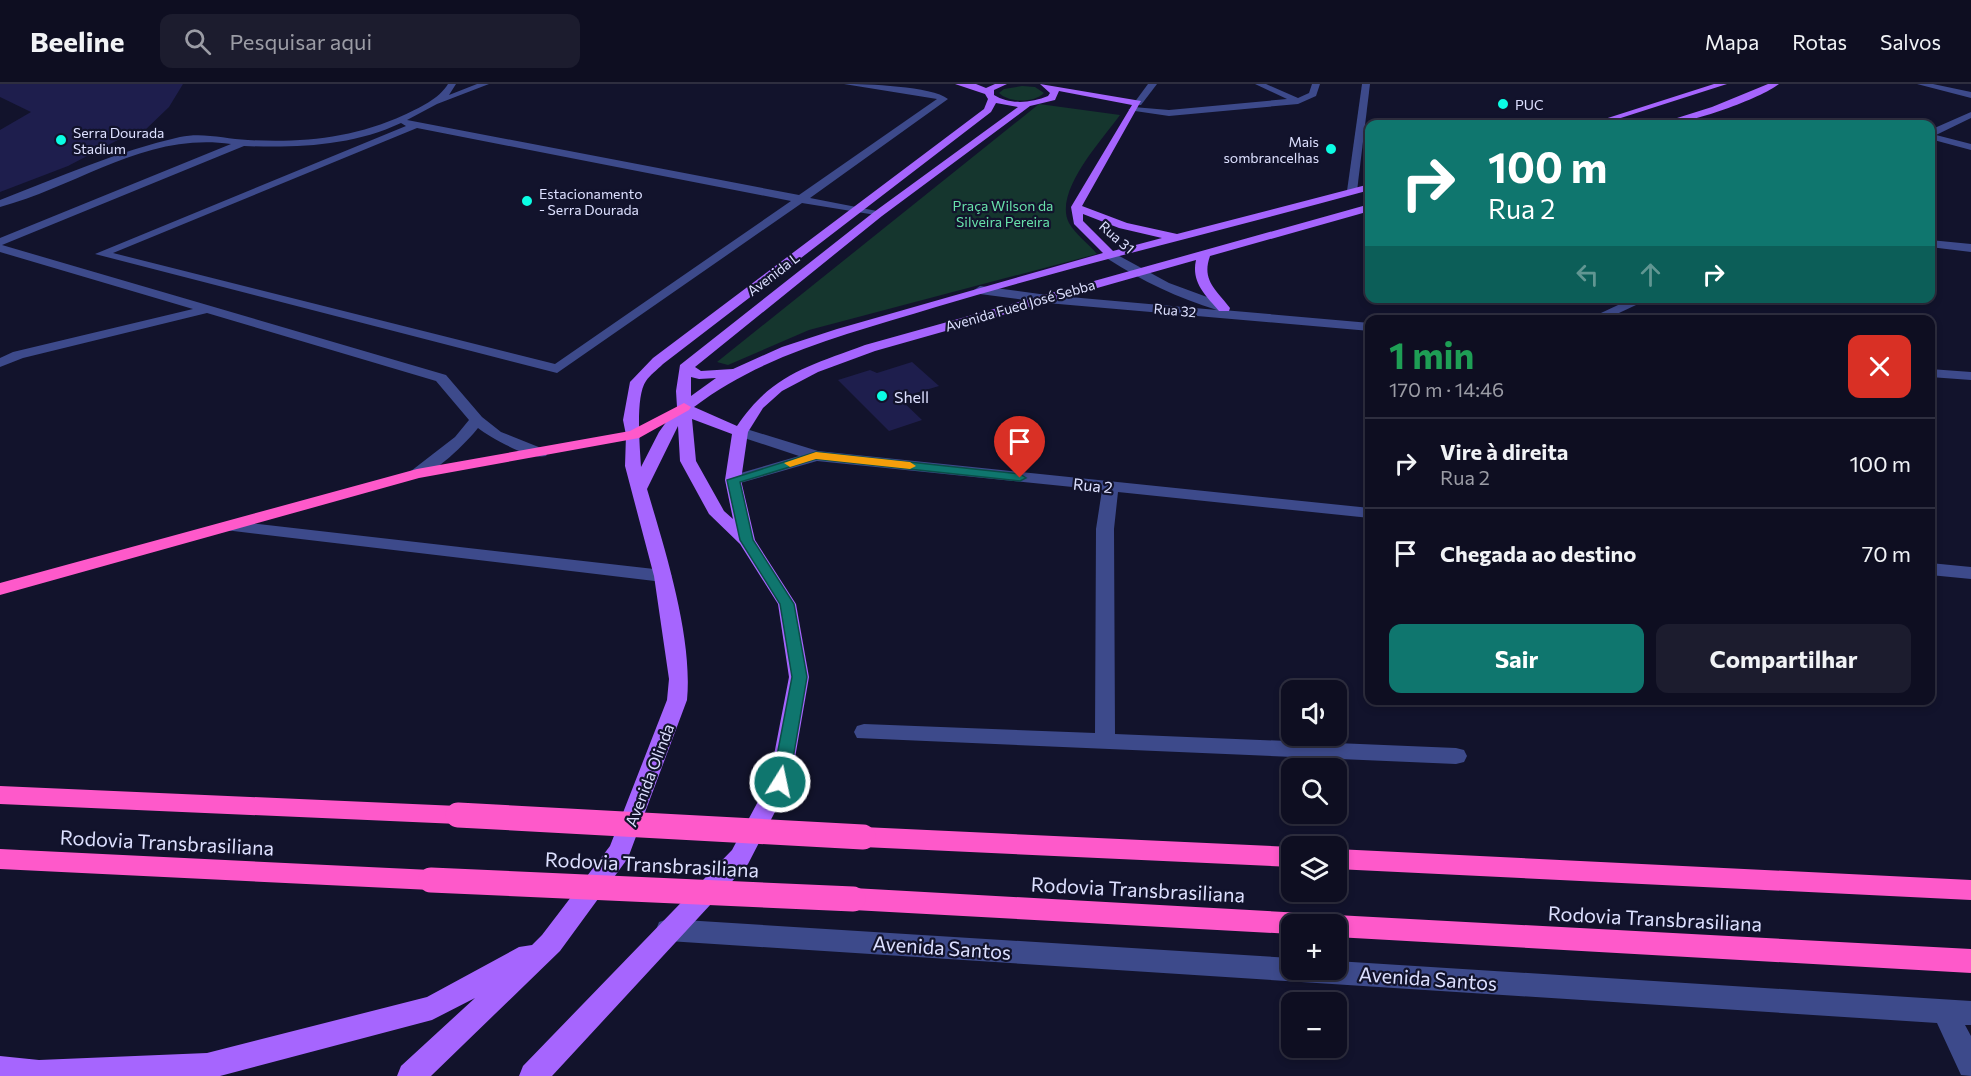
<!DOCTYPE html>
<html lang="pt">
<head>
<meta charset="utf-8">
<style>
	:root { --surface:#0e0e21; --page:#1c1c2e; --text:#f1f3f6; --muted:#9b9ca5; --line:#2e2e3f; --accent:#0f766e }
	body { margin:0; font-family:Commissioner,sans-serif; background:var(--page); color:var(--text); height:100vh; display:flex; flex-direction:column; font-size:22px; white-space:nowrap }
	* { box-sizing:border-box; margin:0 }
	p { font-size:20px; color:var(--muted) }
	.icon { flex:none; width:33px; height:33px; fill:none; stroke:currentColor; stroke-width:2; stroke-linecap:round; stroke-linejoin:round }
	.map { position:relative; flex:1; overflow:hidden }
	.side { position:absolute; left:1365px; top:231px; width:570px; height:390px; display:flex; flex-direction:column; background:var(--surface); border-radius:12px; box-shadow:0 3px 9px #0003,0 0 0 2px var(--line) }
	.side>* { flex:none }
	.guide { position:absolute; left:1365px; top:36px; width:570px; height:183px; border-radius:12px; box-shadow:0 3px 9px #0003,0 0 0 2px var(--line); background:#0f766e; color:#fff; overflow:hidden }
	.fabs { position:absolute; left:1281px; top:596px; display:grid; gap:12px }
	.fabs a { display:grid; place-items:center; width:66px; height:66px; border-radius:12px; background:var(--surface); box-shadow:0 3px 9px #0003,0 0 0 2px var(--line); font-size:30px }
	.pin { position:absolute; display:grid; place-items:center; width:51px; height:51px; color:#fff; margin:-62px -26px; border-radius:50% 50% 50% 0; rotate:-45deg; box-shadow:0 0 6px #0007 }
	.pin .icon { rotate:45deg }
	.me { position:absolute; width:66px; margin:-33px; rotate:10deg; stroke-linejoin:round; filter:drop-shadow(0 0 4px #0008) }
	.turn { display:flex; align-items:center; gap:21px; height:126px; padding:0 24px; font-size:27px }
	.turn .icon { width:78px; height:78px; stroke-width:2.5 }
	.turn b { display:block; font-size:42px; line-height:51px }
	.lanes { display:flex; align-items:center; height:57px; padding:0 24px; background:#0003; justify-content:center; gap:30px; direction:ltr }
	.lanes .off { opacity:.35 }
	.round { display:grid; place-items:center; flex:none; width:63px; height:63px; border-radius:12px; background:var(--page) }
	.summary { display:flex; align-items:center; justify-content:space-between; height:102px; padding:0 24px }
	h1 { font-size:36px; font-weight:700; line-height:45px; color:#1e9e55 }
	.action { display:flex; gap:12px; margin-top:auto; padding:12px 24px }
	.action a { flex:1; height:69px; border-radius:12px; background:var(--accent); color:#fff; font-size:24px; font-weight:700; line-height:69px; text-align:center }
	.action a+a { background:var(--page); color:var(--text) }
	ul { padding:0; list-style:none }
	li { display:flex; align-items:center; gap:18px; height:90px; padding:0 24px; border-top:2px solid var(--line) }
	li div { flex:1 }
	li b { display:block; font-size:22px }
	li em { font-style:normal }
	header { display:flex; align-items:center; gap:36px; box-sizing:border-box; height:84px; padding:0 30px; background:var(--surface); border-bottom:2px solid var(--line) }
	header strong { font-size:28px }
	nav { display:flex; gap:33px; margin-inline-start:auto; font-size:21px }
	.search { width:420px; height:54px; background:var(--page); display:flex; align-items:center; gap:15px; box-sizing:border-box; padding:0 21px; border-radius:12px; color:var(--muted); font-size:22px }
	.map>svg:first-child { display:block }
	.green { fill:#15362e }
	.building { fill:#1e1e4d }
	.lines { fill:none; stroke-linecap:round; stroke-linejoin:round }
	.minor { fill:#3d4a8b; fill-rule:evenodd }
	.major { fill:#a665fe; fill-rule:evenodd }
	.highway { fill:#fe59ca; fill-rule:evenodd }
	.highway-bridge { stroke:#fe59ca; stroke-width:25 }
	.route { fill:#0f766e; stroke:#0a4d48; stroke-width:1.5 }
	.slow { fill:#f59e0b }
	.poi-dot { fill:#0bfde4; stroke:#12132c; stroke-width:2 }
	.labels { text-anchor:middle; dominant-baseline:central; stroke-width:4.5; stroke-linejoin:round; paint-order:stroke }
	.far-poi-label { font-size:14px; fill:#dde0ff; stroke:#12132c; text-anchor:start }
	.far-park-label { font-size:14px; fill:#68e1aa; stroke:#12132c }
	.far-street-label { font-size:14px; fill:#dde0ff; stroke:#12132c }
	.poi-label { font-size:16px; fill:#dde0ff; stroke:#12132c; text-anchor:start }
	.street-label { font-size:16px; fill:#dde0ff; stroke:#12132c }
	.near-street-label { font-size:20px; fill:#dde0ff; stroke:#12132c }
</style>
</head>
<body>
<header>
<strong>Beeline</strong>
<div class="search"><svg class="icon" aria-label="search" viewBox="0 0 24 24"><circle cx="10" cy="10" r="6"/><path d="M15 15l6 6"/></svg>Pesquisar aqui</div>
<nav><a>Mapa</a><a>Rotas</a><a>Salvos</a></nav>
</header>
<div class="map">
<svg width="1971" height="992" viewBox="0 0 1971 992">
	<rect width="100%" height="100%" fill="#12132c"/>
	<g class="green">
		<path d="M1022,2l13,1 9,6c-10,10 -35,10 -45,0l5,-4z"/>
		<path d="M1039,20l81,11c-18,25 -67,77 -51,108 6,11 20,21 28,31l-288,76 -81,35 -11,-3z"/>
	</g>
	<g class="building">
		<polygon points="0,0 183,0 169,23 144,47 135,47 68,82 0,108 0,46 31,28 0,13"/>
		<polygon points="912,278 939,302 899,314 922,336 889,347 838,296 870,286 877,289"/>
	</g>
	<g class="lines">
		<g class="minor">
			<path d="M448,0h8l-7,11 28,-11h12l-52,20 -30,16 392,75 138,-96 -93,-15c22,0 88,2 104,15l-138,99 72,14v4l-80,-13 -245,170 -462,-119 311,-128 -5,-3c-49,23 -104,25 -157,23l-242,99 444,130 36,42 19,15 45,18 2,3 -2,3c-16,4 -55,-18 -68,-28 -11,14 -50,54 -67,49l-2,-3 2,-3 44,-34 14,-17 -33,-39 -229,-68 -184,45 -23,9v-9l13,-6 180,-43 -193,-57v-14l231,-94c-86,-12 -152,42 -231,63v-7c59,-23 118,-49 180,-63 23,-5 45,2 68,3 54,3 106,-2 156,-25 15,-7 35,-16 44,-31zM417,44l374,73 -236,163 -442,-111z"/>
			<polygon points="1148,0 1157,0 1141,21 1135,21 1134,19"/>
			<polygon points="1255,0 1266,0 1298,14 1309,9 1312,0 1320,0 1316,12 1298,20 1169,32 1128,26 1133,23 1169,26 1287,15"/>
			<polygon points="1362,0 1370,0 1357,107 1352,110 1347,107"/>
			<polygon points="1917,0 1933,0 1971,8 1971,14"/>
			<polygon points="1971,28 1971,34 1936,51 1971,60 1971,66 1930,55 1930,46"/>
			<polygon points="1930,156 1971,160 1971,168 1930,163"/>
			<path d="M1112,168l57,31 57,21 1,3 -4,3 147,13v8l-323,-28 -67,-9 -6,-4 6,-4 67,9 170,15c-39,-12 -75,-29 -109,-51v-6z"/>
			<polygon points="1633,214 1651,214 1604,236 1586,236"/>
			<polygon points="1930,285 1971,288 1971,296 1930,293"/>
			<polygon points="740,343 818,367 1370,424 1370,434 1118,408 1114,445 1115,650 1456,664 1464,666 1467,672 1464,678 1456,680 857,654 854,648 857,642 864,640 1095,649 1096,445 1102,406 817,377 733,401 725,396 727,393 799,372 735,351 732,348 735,345"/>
			<polygon points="231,437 663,486 672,492 663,498 225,446 223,442"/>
			<polygon points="1930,479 1971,483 1971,495 1930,491"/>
			<polygon points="668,835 1292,874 1292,885 1336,885 1336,877 1971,917 1971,941 1965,941 1971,952 1971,992 1961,991 1937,939 668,857 659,854 656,846 659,838"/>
		</g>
		<g class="major">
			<path d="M955,0h21l10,4 9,-4h12l-13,6v5c16,10 37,8 54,1l2,-3 -10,-9 101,17 -59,105 45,17 50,11 193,-50v6c-146,40 -290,74 -434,117 -84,26 -171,46 -242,100l43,19c35,-52 72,-60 128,-81l505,-141v7l-160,45c-9,25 7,34 20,52l-1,3h-10c-14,-16 -28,-29 -23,-51l-321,91 -57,21 -36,19 -19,17 -15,24 -7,48 14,60 41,64 13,73 -18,104 -43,83 -196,212h-33l4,-10 209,-216 37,-69 20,-104 -11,-73 -38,-60 -31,-30 -29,-53 -2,-35 -31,63c18,61 46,148 40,211l-59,158 -68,93 -129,125h-34l4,-10 74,-68 -43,22 -212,56h-220v-20l39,4 168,-7 220,-56 92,-50 13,-2 10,-10 68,-89 57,-146 2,-21 -15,-103 -29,-110 1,-31 -3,-15 7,-38 23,-24 331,-249 4,-10 -3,-5zM1059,7l73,14 -61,102 3,17 29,29 -266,76 -55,18 -49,22 -32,2 -6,-4 187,-151 148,-110 25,-6zM996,19l22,4 -144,105 -194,153 -4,26 1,16 -18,25 -18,35c-1,-19 -6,-71 5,-86 4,-6 11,-11 17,-17l328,-252zM1083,130l36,14 43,10 -49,13 -30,-30zM691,293l8,2 17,-1 -25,18zM692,335l40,15 -7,46 8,39 -9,-8 -28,-50z"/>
			<polygon points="1714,0 1727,0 1602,40 1589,40"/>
			<path d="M1768,0h11c-19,15 -97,43 -121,40l54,-17z"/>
		</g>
		<g class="highway">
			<polygon points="684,319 691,323 689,326 639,354 419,394 0,511 0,499 417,385 630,347"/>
			<polygon points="0,702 458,722 466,725 469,731 466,737 458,740 0,720"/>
			<polygon points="863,743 1292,763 1292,783 863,763 855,760 852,753 855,746"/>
			<polygon points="0,765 431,786 439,789 443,796 439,803 431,806 0,785"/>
			<polygon points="1336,765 1971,796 1971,816 1336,785"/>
			<polygon points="853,804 1302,829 1311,832 1314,840 1292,840 1292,850 853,826 845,822 841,815 845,808"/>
			<polygon points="1336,831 1971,865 1971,889 1336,853 1336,840 1325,840 1327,834"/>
		</g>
		<g class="highway-bridge">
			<polyline points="458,731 863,753"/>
			<polyline points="431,796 853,815"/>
		</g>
	</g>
	<polygon class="route" points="816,368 1020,390 1026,394 1020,397 816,375 740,398 753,456 794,520 807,593 789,698 786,702 774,702 772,698 792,593 780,520 740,456 727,396"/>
	<polygon class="slow" points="816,368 910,378 916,382 910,385 816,375 790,383 784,379"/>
	<g class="poi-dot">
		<circle cx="1503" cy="20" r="6"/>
		<circle cx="61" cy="56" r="6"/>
		<circle cx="1331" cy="65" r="6"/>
		<circle cx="527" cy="117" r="6"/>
		<circle cx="882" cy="312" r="6"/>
	</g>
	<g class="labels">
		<g class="far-poi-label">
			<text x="1515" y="20">PUC</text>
			<text x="73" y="48">Serra Dourada<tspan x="73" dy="16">Stadium</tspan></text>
			<text x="1319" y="57" text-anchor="end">Mais<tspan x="1319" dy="16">sombrancelhas</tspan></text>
			<text x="539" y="109">Estacionamento<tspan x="539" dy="16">- Serra Dourada</tspan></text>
		</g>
		<g class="far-park-label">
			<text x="1003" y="121">Praça Wilson da<tspan x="1003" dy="16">Silveira Pereira</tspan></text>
		</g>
		<g class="far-street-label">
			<text transform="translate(1117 153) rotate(41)">Rua 31</text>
			<text transform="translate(773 190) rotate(-37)">Avenida L</text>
			<text transform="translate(1020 221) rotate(-16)">Avenida Fued José Sebba</text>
			<text transform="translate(1175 226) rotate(5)">Rua 32</text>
		</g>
		<g class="poi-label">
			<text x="894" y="312">Shell</text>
		</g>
		<g class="street-label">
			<text transform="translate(1093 401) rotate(6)">Rua 2</text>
			<text transform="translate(649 691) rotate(-69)">Avenida Olinda</text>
		</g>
		<g class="near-street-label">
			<text transform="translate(167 758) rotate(3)">Rodovia Transbrasiliana</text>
			<text transform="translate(652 780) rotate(3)">Rodovia Transbrasiliana</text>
			<text transform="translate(1138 805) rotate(3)">Rodovia Transbrasiliana</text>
			<text transform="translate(1655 834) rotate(3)">Rodovia Transbrasiliana</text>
			<text transform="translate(942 863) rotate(4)">Avenida Santos</text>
			<text transform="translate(1428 894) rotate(4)">Avenida Santos</text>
		</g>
	</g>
</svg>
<div class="fabs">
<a><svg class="icon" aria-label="sound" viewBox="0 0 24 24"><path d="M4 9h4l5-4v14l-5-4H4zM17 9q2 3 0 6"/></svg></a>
<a><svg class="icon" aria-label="search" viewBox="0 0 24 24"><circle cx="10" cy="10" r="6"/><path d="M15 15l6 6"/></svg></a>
<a><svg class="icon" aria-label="layers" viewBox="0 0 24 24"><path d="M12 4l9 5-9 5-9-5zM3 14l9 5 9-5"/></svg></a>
<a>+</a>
<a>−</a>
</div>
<div class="pin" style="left:1020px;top:394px;background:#d93025"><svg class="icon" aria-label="arrive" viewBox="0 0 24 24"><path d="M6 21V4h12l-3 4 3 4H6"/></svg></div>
<svg class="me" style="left:780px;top:698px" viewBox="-20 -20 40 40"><circle r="17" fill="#0f766e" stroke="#fff" stroke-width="3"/><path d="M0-11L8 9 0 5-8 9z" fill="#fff"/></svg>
<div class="guide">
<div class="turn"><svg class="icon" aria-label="right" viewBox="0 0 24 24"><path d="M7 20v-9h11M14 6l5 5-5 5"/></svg><div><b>100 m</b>Rua 2</div></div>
<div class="lanes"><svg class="icon off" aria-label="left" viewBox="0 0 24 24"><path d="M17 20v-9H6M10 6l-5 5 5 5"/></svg><svg class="icon off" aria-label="ahead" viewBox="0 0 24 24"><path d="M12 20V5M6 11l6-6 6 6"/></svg><svg class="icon" aria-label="right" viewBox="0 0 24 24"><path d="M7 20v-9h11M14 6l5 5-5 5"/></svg></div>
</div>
<section class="side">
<div class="summary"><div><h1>1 min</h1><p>170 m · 14:46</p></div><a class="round" style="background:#d93025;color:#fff"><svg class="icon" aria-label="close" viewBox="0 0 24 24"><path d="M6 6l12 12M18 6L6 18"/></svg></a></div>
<ul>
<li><svg class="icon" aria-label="right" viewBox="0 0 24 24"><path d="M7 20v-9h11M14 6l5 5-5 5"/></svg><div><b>Vire à direita</b><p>Rua 2</p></div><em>100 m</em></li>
<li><svg class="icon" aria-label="arrive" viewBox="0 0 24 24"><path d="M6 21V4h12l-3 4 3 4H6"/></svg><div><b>Chegada ao destino</b></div><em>70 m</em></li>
</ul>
<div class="action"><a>Sair</a><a>Compartilhar</a></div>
</section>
</div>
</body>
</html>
